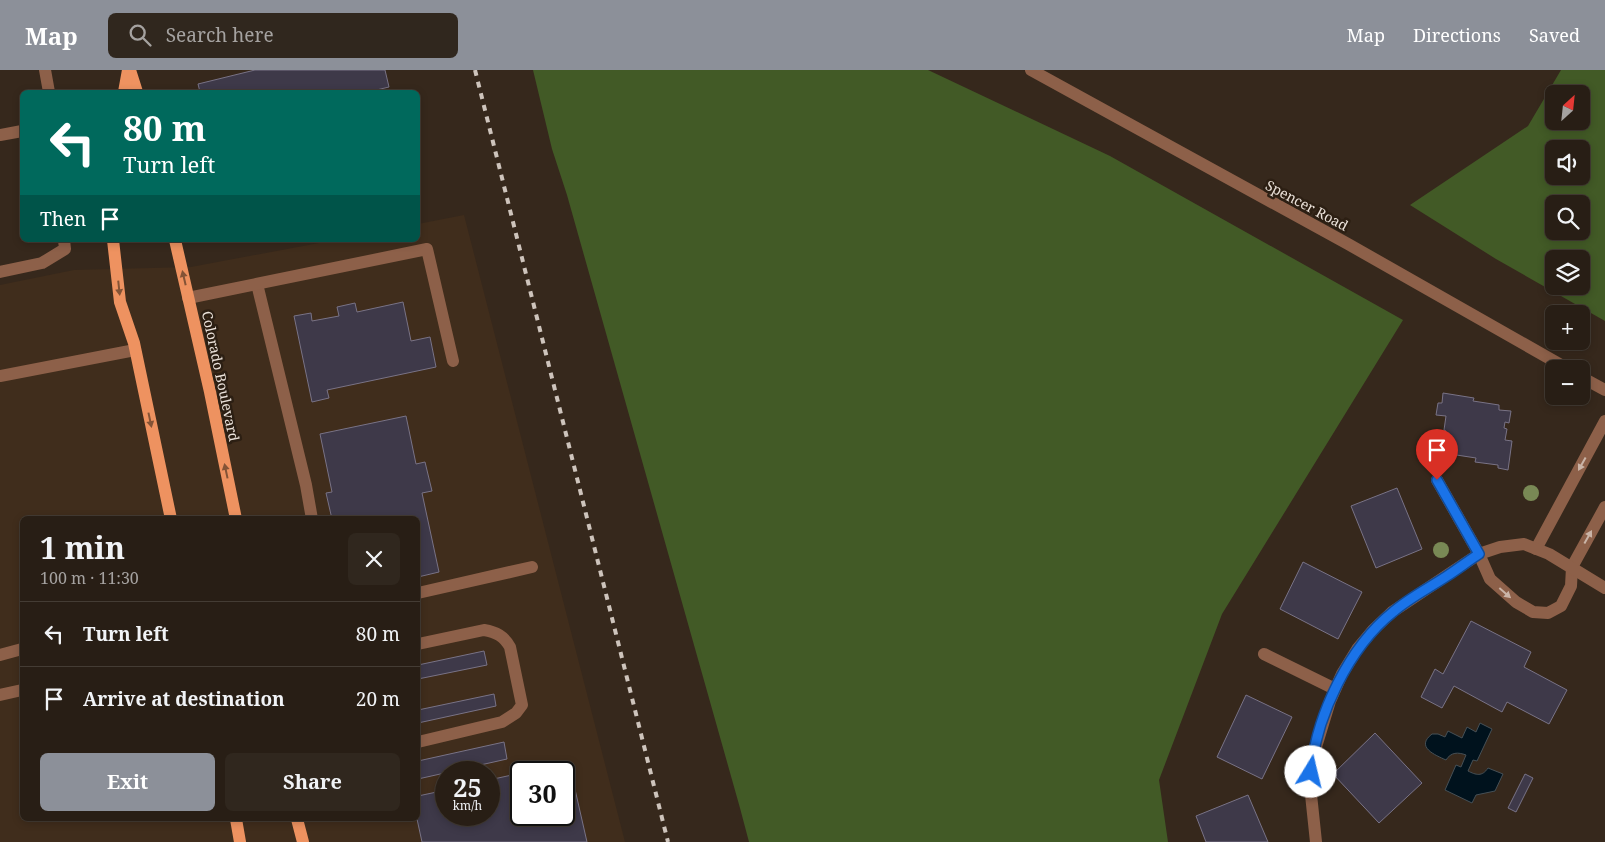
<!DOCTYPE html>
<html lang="en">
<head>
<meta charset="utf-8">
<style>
	:root { --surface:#281e15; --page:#30271e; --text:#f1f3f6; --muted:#a5a2a0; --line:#443c34; --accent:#8c9099 }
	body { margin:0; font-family:"Noto Serif",serif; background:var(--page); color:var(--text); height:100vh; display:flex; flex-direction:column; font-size:19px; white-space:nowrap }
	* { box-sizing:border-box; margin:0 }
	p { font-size:16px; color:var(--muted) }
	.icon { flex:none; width:28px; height:28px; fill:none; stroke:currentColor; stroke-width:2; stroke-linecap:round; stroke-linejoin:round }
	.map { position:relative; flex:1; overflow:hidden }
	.panel { position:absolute; left:20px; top:446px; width:400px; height:305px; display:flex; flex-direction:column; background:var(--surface); border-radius:8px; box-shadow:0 2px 8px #0003,0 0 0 1px var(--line) }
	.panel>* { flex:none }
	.guide { position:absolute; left:20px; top:20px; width:400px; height:152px; border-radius:8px; box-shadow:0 2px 8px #0003,0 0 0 1px var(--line); background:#00695c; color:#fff; overflow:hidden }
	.needle { width:32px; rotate:27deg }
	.fabs { position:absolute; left:1545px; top:15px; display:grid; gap:10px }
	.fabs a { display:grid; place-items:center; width:45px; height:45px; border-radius:8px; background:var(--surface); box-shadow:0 2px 8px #0003,0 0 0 1px var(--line); font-size:25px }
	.speed { position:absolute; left:435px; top:691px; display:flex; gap:10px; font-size:25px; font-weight:700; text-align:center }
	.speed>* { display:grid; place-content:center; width:65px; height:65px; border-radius:50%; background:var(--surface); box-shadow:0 2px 8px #0003,0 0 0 1px var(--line); line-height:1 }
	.speed small { font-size:12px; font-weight:400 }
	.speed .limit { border:2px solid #111; border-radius:8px; background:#fff; color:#111 }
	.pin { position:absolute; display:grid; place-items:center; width:42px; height:42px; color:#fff; margin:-51px -21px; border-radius:50% 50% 50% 0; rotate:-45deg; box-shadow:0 0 5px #0007 }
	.pin .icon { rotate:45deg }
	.me { position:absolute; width:55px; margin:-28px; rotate:9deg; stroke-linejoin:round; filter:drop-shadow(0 0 4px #0008) }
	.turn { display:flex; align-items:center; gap:18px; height:105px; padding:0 20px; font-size:22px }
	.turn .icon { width:65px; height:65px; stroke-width:2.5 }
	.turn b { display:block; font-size:35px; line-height:42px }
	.then { display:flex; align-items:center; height:48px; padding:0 20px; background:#0003; gap:10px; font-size:19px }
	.round { display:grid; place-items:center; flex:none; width:52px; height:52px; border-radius:8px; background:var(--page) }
	.summary { display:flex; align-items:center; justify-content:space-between; height:85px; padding:0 20px }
	h1 { font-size:30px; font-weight:700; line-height:38px }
	.primary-button { display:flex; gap:10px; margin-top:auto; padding:10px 20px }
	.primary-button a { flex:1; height:58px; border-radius:8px; background:var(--accent); color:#fff; font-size:20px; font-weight:700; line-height:58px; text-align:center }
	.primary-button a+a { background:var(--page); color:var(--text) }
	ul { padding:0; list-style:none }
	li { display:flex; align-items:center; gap:15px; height:65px; padding:0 20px; border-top:1px solid var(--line) }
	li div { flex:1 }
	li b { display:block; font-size:19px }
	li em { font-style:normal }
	header { display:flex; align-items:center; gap:30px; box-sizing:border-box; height:70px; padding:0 25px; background:var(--accent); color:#fff }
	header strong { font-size:24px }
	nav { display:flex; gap:28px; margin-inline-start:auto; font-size:18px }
	.search { width:350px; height:45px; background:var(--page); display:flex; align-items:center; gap:12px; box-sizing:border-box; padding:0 18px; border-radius:8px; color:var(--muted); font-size:19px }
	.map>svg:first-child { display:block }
	.built { fill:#402d1c; fill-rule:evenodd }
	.green { fill:#425a26; fill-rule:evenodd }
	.water { fill:#00121d; stroke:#465056 }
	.building { fill:#3e3949; stroke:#797386 }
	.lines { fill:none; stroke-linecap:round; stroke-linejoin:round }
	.minor { stroke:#8d6049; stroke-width:12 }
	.major { stroke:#ee9260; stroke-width:12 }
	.rail { stroke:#cec4bc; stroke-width:4; stroke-dasharray:6 6; stroke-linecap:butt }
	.tree { fill:#798955 }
	.oneway { fill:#835336 }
	.oneway2 { fill:#cab4a7 }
	.route-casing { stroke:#114b97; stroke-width:12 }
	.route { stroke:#1a73e8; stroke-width:9 }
	.labels { text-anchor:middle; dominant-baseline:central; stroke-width:5; stroke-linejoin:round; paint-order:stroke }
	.street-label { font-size:14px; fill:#ebe2da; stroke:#2c1f13 }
</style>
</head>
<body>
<header>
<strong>Map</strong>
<div class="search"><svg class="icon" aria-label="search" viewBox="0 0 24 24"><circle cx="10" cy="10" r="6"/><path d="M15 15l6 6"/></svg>Search here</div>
<nav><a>Map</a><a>Directions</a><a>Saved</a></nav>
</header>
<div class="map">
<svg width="1605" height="772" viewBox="0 0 1605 772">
	<rect width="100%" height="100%" fill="#36281c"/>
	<path class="built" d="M464,145l161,627h-625v-557l74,-15 117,-3 144,-27h83v-16zM22,449h396v300h-396zM446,702h43v43h-43zM521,702h43v43h-43z"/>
	<g class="green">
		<polygon points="533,0 928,0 1110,86 1403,250 1222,544 1159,710 1168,772 749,772 740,738 567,125 552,79"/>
		<path d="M1561,0h44v251l-109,-62 -86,-54 118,-79zM1554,24h27v27h-27zM1554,79h27v27h-27zM1554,134h27v27h-27zM1554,189h27v27h-27z"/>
	</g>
	<path class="water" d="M1480,653l12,6 -15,32 -4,-1 -5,11c8,4 14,6 20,-3l15,6 -8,17 -19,4 -4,8 -27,-13 11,-25 5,2 5,-12c-8,-3 -15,-3 -20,5 -11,-5 -31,-13 -14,-26h6l7,3 3,-6 14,7 5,-11 9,5z"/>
	<g class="building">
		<polygon points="255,0 385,0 389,17 368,22 200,22 198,14"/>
		<polygon points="403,232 411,271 430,267 436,297 327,320 329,328 312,332 294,246 311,243 312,251 339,246 337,237 355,233 357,242"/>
		<polygon points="1443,323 1474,328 1473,331 1499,335 1499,340 1511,341 1509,353 1505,352 1504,358 1507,359 1505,370 1512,371 1508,400 1498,398 1498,395 1475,392 1476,388 1450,384 1451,380 1440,378 1442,366 1445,367 1446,361 1444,360 1446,346 1436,345 1438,333 1442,333"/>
		<polygon points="406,346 416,394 425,392 432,421 422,423 439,502 418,507 418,449 332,449 326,423 332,422 320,364"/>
		<polygon points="1397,418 1422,479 1376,498 1351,436"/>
		<polygon points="1303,492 1362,522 1338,569 1280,539"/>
		<polygon points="1471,551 1531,582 1524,597 1567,620 1549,654 1507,632 1502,642 1454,616 1442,638 1421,627 1435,599 1443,604"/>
		<polygon points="484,581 487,595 418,609 418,595"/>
		<polygon points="494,624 496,636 418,653 418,640"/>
		<polygon points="1246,625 1292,647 1262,709 1217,687"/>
		<polygon points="1375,663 1422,713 1379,753 1333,704"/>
		<polygon points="504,672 507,689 418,709 418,691"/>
		<polygon points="569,693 587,772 422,772 417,749 418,726 446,720 446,745 489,745 489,710 521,703 521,745 564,745 564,702 525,702"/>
		<polygon points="1525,704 1533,708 1516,742 1508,738"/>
		<polygon points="1248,725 1268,772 1206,772 1196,746"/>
	</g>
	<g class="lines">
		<g class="minor">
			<polyline points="45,0 49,22"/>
			<polyline points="1031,0 1348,174 1568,299"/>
			<polyline points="0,65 22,61"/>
			<polyline points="0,202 42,193 65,179 64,170"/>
			<polyline points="257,214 306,415 312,449"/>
			<polyline points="188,228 427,179 453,291"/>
			<polyline points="0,306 135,280"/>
			<polyline points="1581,307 1605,320"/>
			<polyline points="1437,410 1479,484 1490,509 1516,532 1533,542 1548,543 1561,536 1571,516 1572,497 1605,437"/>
			<polyline points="1536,479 1605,351"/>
			<polyline points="418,523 532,497"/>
			<path d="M418,574l66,-14c12,2 20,6 26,17l12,58 -6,8 -14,9 -84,20"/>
			<polyline points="1264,584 1335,619"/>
			<polyline points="0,585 22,579"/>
			<polyline points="0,625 22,620"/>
			<polyline points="1316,772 1310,715 1312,690 1330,631 1342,604 1358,578 1373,560 1392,542 1479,484 1500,477 1524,474 1549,484 1605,518"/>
		</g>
		<g class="major">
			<polyline points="130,0 137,22"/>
			<polyline points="124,22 128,0"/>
			<polyline points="113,170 120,232 134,273 171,449"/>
			<polyline points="175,170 210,322 236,449"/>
			<polyline points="236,749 240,772"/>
			<polyline points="297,749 303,772"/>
		</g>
		<polyline class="rail" points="475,0 668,772"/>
	</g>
	<g class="tree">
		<circle cx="1531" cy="423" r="8"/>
		<circle cx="1441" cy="480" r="8"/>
	</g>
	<defs><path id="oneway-solid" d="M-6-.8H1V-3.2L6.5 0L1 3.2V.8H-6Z" transform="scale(1.25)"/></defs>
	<g class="oneway">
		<use href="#oneway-solid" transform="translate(184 208) rotate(-103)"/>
		<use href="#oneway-solid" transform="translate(119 218) rotate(84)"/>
		<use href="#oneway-solid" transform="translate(150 350) rotate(78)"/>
		<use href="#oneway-solid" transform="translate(226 401) rotate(-102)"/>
	</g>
	<g class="oneway2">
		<use href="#oneway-solid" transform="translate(1582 394) rotate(119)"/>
		<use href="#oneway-solid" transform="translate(1588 467) rotate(-61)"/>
		<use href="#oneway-solid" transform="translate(1505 523) rotate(41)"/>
	</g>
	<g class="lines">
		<g class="route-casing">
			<path id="route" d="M1311,702c5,-56 38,-125 82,-160 16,-14 36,-24 54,-36 11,-7 21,-15 32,-22l-42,-74"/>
		</g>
		<use href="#route" class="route"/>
	</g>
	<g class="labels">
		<g class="street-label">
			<text transform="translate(1307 135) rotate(28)">Spencer Road</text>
			<text transform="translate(221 306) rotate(78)">Colorado Boulevard</text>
		</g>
	</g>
</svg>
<div class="fabs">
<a><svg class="needle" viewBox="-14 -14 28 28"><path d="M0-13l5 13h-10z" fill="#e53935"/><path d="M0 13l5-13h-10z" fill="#a5a2a0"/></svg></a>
<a><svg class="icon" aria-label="sound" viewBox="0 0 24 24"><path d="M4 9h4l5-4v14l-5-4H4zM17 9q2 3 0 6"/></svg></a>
<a><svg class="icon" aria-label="search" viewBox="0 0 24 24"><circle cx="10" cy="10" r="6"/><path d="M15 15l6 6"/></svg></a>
<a><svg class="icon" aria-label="layers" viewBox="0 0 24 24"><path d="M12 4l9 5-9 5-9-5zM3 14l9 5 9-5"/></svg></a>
<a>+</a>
<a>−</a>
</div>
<div class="speed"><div>25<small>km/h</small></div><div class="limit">30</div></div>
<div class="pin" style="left:1437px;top:410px;background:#d93025"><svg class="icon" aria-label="arrive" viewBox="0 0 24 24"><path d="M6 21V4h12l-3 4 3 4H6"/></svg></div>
<svg class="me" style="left:1311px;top:702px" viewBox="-20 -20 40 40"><circle r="19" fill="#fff"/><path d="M0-13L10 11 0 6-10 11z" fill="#1a73e8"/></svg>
<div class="guide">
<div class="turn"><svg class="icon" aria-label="left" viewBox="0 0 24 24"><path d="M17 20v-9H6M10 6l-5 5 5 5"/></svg><div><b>80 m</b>Turn left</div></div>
<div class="then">Then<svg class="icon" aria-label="arrive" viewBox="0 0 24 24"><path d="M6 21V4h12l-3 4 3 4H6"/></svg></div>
</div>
<section class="panel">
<div class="summary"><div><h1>1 min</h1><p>100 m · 11:30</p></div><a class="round"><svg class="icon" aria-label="close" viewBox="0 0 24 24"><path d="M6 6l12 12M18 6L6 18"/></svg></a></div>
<ul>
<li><svg class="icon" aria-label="left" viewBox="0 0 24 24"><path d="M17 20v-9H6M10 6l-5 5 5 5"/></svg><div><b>Turn left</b></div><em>80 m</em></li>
<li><svg class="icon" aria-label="arrive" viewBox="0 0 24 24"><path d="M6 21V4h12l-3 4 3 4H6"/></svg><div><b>Arrive at destination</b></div><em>20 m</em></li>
</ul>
<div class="primary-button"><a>Exit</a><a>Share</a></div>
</section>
</div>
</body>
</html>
